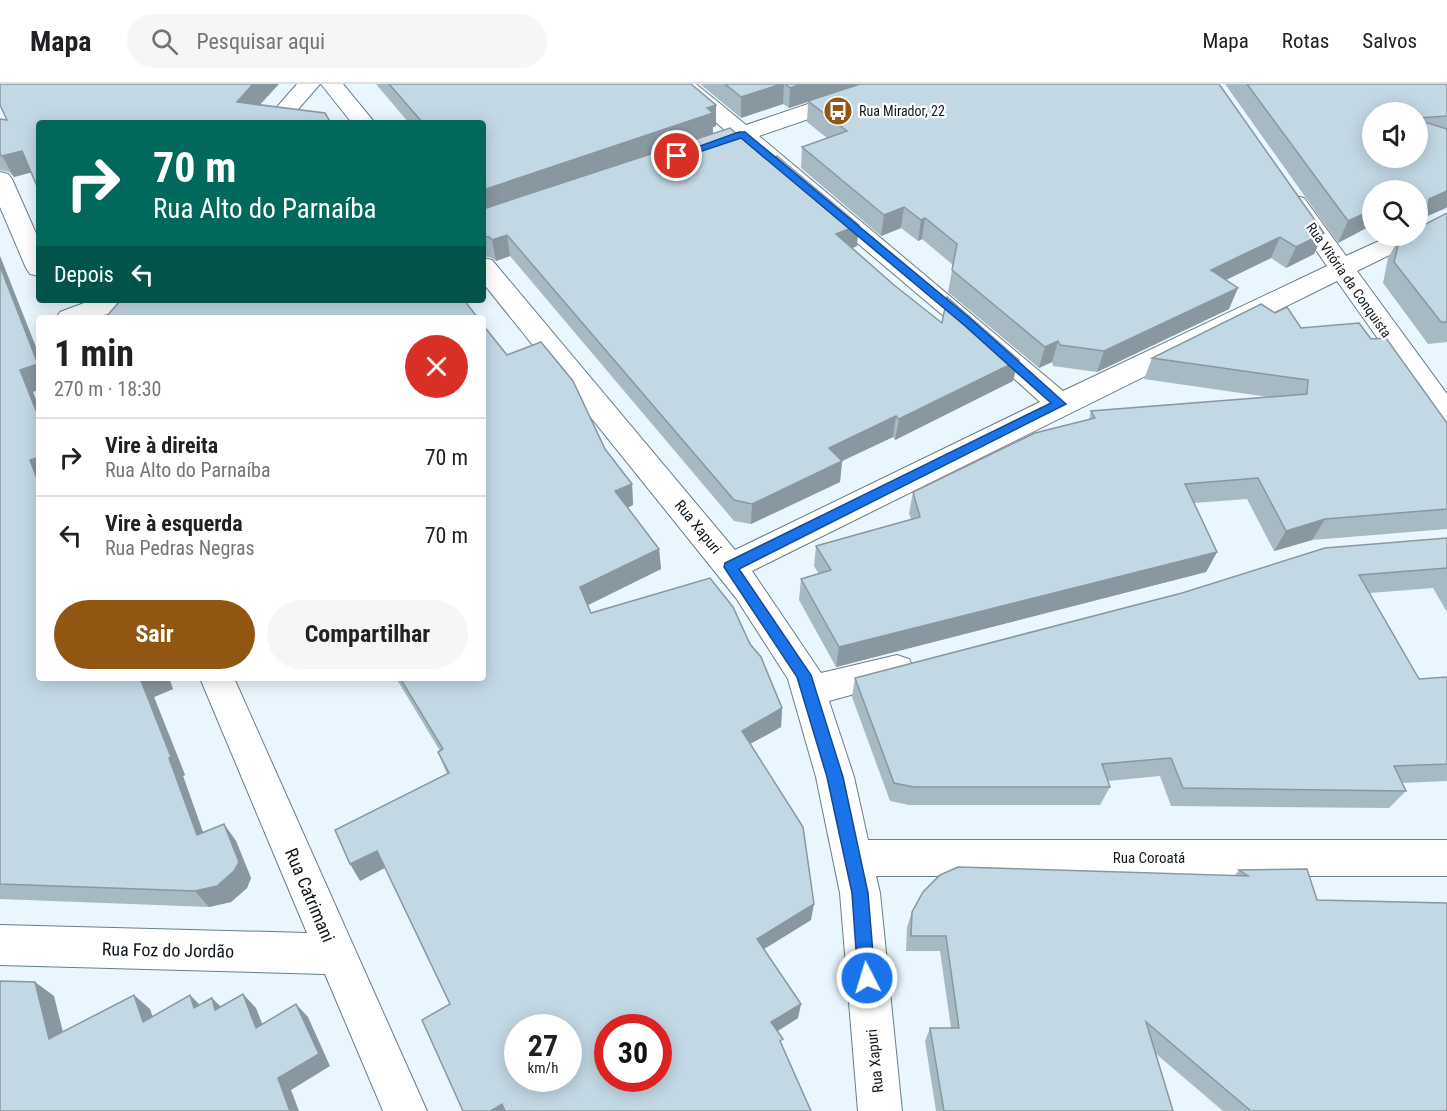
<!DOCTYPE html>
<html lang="pt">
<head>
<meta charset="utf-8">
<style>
	:root { --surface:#fff; --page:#f6f6f6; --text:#202124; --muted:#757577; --line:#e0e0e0; --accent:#915712 }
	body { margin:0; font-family:"Roboto Condensed",sans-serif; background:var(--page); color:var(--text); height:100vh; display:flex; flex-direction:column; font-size:22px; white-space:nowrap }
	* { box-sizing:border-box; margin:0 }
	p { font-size:20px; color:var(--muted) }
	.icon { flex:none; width:33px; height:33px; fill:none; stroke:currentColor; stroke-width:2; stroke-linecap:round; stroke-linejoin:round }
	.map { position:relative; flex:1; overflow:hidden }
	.sheet { position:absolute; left:36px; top:231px; width:450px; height:366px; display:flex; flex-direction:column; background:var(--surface); border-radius:6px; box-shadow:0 3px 15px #0003 }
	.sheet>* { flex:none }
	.hud { position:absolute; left:36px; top:36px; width:450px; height:183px; border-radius:6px; box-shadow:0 3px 15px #0003; background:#00695c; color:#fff; overflow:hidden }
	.fabs { position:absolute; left:1362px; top:18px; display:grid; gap:12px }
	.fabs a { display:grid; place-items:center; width:66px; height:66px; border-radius:50%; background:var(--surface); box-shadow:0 3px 15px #0003; font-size:30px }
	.speed { position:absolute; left:504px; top:930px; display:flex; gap:12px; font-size:30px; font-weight:700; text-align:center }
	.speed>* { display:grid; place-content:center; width:78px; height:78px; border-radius:50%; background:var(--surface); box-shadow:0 3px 15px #0003; line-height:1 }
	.speed small { font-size:15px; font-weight:400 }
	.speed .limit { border:9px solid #d22; background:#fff; color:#111 }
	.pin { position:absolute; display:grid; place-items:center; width:51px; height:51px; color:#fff; margin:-26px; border:3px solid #fff; border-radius:50%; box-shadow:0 2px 6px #0007 }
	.me { position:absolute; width:66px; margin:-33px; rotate:355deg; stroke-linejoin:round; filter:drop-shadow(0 0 4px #0008) }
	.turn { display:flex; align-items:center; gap:21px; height:126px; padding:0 18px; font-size:27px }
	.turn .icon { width:78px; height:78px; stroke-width:2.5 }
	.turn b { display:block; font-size:42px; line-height:51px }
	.then { display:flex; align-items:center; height:57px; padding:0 18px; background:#0003; gap:12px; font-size:22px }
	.round { display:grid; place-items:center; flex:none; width:63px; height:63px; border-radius:32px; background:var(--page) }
	.headline { display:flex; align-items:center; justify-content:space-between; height:102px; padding:0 18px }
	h1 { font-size:36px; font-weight:700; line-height:45px }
	.cta { display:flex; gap:12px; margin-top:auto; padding:12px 18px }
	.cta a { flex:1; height:69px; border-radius:36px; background:var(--accent); color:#fff; font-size:24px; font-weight:700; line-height:69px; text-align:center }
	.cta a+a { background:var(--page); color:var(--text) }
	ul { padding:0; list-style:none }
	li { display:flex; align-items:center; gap:18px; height:78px; padding:0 18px; border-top:2px solid var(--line) }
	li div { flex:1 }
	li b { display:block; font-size:22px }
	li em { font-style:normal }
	header { display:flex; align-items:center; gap:36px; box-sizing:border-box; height:84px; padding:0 30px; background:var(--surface); border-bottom:2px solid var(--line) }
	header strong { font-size:28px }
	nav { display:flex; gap:33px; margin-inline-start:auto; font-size:21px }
	.search { width:420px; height:54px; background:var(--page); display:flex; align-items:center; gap:15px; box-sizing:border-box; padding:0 21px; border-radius:33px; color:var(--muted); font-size:22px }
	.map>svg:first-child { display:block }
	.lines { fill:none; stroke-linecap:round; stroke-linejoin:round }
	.minor-casing { stroke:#697d88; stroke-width:2 }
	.minor { fill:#fff; fill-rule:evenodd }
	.wall { fill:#a7bac4; fill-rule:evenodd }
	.shaded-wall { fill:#8897a0 }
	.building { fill:#c2d8e4; stroke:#8897a0; stroke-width:1.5; fill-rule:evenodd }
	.route { fill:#1a73e8; stroke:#114b97; stroke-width:1.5 }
	.labels { text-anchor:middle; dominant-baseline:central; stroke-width:4.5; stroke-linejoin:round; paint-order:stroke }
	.far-poi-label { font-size:14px; fill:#11191e; stroke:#fff; text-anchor:start }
	.far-street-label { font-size:14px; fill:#11191e; stroke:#fff }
	.street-label { font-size:15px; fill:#11191e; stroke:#fff }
	.near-street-label { font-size:18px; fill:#11191e; stroke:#fff }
</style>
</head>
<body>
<header>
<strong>Mapa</strong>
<div class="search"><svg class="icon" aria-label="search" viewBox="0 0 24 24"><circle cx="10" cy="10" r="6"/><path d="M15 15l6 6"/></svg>Pesquisar aqui</div>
<nav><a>Mapa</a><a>Rotas</a><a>Salvos</a></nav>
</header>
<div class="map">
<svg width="1447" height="1027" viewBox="0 0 1447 1027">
	<rect width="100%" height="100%" fill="#e9f6fe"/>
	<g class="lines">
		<g class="minor-casing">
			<g id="minor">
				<polygon points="297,0 320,0 286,39 263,39"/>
				<polygon points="321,0 343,0 375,39 352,39"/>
				<polygon points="672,0 696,0 746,41 867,0 899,0 896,5 759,52 1063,307 1327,182 1283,119 1286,114 1295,112 1304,114 1346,172 1390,152 1418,152 1418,147 1421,152 1418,157 1357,187 1447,310 1447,341 1437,338 1337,197 752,487 821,589 897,571 909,575 914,585 909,595 829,617 854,693 868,756 1447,756 1447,792 876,792 880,809 902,1027 858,1027 840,809 816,693 788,595 736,514 483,199 483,174 492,176 735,466 1040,318 959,245 739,59 725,63 717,61 714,56 717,51 727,48"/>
				<polygon points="0,88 8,90 12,95 39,156 39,192 30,190 26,184 0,123"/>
				<path d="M92,216h38c-13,20 -53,18 -74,18l4,-6z"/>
				<polygon points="200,594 234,594 427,1027 383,1027 325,890 0,881 0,841 307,849"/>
			</g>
		</g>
		<use href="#minor" class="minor"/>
	</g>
	<g class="wall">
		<polygon points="376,0 691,0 716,42 713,43 713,49 857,162 852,164 894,201 1013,297 895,356 893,353 842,377 840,398 751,440 734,437 510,172 496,177 492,174 483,172 483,39 409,39"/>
		<polygon points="700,0 1219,0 1324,149 1314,170 1286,184 1271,174 1226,196 1229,225 1097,288 1053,282 1052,278 1039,284 948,208 953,181 922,155 918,157 901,144 881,152 801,84 802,63 827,54 807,38 808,18 789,24 783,20 741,34"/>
		<path d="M1225,0h222v124h-1l-21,9 -6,10 28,-14v129l-19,2 -45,-61 5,-25 12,-21 18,-1v-46h-46v35l-34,18zM1418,28v46h-46z"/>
		<polygon points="0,35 31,88 14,93 9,88 0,86"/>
		<polygon points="0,172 39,271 39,305 33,308 39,323 39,594 169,594 173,605 154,613 185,691 183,692 203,748 224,740 236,757 251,794 247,804 231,818 209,823 0,815"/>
		<polygon points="1275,229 1301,244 1371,255 1447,339 1447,445 1312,456 1274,467 1247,415 1194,419 1217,468 1206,488 836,583 799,516 801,495 819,490 814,482 816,462 911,435 909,429 913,408 1089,336 1091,327 1268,313 1144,295 1152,274"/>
		<polygon points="507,271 605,365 632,400 633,421 627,424 659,465 661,485 588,521 591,529 750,560 782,624 781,643 750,660 811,836 764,865 798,934 777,947 450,920 385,784 360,797 447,690 438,668 440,667 396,594 483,594"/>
		<polygon points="1447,454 1447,528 1433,504 1370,509 1419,595 1447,593 1447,697 1402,699 1406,707 1389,724 1171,722 1160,692 1108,697 1110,703 1100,721 909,721 890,717 852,613 855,594"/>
		<polygon points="1239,786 1317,816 1447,1027 1223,1027 1155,969 1173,1027 936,1027 925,957 930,944 951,944 940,867 906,867 907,843 912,828 1234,792"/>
	</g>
	<g class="shaded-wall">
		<polygon points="253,0 279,0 244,38 237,18"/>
		<polygon points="781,0 784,0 783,20 741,34 741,13"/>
		<polygon points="801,0 860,0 789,24 790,4"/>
		<polygon points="716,21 716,42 713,43 713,50 483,129 483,106"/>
		<polygon points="22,67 33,88 14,93 2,72"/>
		<polygon points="1447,107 1447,122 1446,124 1425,133 1427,129 1429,115"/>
		<polygon points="904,123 901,144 881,152 884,131"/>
		<polygon points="1372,126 1372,141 1338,159 1348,137"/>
		<polygon points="925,134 922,155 918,157 921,136"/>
		<polygon points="859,141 857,162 834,172 836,150"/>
		<polygon points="1324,149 1314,170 1286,184 1296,163"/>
		<polygon points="507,151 510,172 496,177 492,156"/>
		<polygon points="1280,153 1271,174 1203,207 1211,186"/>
		<polygon points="0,172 39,271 39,305 33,308 39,323 39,334 20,286 0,182"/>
		<polygon points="1238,204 1229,225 1097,288 1104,267"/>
		<polygon points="1058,257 1052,278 1039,284 1045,263"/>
		<polygon points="1019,276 1013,297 895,356 899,335"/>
		<polygon points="896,332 893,353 842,377 840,398 751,440 752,420 829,364"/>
		<polygon points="39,373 39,400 30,376"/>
		<polygon points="632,400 633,421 617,428 615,407"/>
		<polygon points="1325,435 1312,456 1274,467 1286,447"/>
		<polygon points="659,465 661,485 584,523 580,503"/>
		<polygon points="1217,468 1206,488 836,583 839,563"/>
		<polygon points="140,594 169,594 173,605 154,613 185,691 183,692 210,768 197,751"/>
		<polygon points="782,624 781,643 741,665 742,647"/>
		<polygon points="224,740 236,757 251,794 247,804 231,818 209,823 195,807"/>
		<polygon points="377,767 386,783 360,797 350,780"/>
		<polygon points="814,820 811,836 756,870 757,855"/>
		<polygon points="35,898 54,912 68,968 49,955"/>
		<polygon points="243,910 256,924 269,957 256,944"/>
		<polygon points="134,911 150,925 159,951 143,938"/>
		<polygon points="190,911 204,925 194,924"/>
		<polygon points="212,914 226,928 215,926"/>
		<polygon points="296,920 308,933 330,982 291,1006 299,1027 290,1027 278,994"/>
		<polygon points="801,920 798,934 770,952 771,938"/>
		<polygon points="502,1020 505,1027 491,1027"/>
	</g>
	<g class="building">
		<polygon points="0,0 253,0 237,18 325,29 331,39 39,39 39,107 22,67 2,72 0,70 0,35 7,36 0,21"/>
		<polygon points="389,0 691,0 716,21 707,24 713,29 483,106 483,39 423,39"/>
		<polygon points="725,0 781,0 741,13"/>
		<polygon points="785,0 801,0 790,4"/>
		<polygon points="860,0 1219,0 1324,149 1296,163 1280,153 1211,186 1238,204 1104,267 1060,261 1058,257 1045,263 952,186 957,160 925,134 921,136 904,123 884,131 802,63 847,47 808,17"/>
		<polygon points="1247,0 1447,0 1447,32 1418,34 1418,28 1372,28 1372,74 1418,74 1418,36 1447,45 1447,107 1429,115 1427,129 1418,129 1418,106 1372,106 1372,126 1348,137"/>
		<polygon points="730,44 767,76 777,72 859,141 836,150 894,201 942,239 947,213 1019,276 899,335 896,332 829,364 842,377 752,420 734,416 507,151 492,156 489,153 483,152 483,125"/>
		<polygon points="1447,129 1447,238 1441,238 1394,178 1400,153 1402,152 1418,152 1418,144"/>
		<polygon points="0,182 38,280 20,286 39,334 39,373 30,376 39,400 39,594 141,594 140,594 171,673 169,674 197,751 224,740 239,778 234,787 217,802 195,807 0,800"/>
		<polygon points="121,216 464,216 478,234 105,234"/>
		<polygon points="1261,220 1275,229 1287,223 1301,244 1359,239 1371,255 1386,254 1447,339 1447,425 1325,435 1286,447 1258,394 1185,400 1217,468 839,563 801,495 831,486 816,462 920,433 913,408 1035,349 1095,334 1091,327 1307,310 1308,296 1152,274"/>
		<path d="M483,241l24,30 34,-13 32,39 32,68 27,35 -17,7 44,58 -79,38 11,26 119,-35 23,29 17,37 11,13 21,51 -40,23 61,96 11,77 -57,35 44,65 -30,18 12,17 -3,2 31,70h-306l-3,-7 -11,7h-28l-41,-91 28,-16 -73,-153 -27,13 -15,-34 114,-57 -11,-21 5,-3 -43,-71h83zM518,944h50v50h-50zM608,944h50v50h-50z"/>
		<polygon points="1447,454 1447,484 1359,491 1419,595 1447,593 1447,680 1394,682 1406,707 1183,704 1171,674 1102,680 1110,703 914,703 894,699 855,594 1182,509 1325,464"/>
		<polygon points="958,783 1248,792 1239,786 1307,785 1317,816 1447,819 1447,1027 1251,1027 1146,938 1173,1027 944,1027 930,944 959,944 946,852 911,852 912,828 923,808 940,791"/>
		<polygon points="0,897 35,898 49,955 134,911 143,938 190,911 194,924 212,914 215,926 243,910 256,944 296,920 319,970 278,994 290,1027 0,1027"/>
	</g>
	<polygon class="route" points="739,48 745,48 972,236 1066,320 739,485 811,591 843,693 868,809 875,894 873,900 867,902 861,900 858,894 852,809 827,693 797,593 724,483 725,479 1051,319 964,241 741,54 681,74 672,72"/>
	<defs>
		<g id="bus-disc" transform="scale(1.5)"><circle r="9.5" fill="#915712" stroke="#fff"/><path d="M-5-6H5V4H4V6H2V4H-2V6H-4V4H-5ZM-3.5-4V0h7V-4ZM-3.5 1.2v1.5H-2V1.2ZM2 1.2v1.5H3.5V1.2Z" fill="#fff"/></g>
	</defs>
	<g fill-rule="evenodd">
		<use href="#bus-disc" x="838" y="27"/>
	</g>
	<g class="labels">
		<g class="far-poi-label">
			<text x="859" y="27">Rua Mirador, 22</text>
		</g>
		<g class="far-street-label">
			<text transform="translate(1349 196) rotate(55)">Rua Vitória da Conquista</text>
		</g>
		<g class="street-label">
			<text transform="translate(698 443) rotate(51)">Rua Xapuri</text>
			<text x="1149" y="774">Rua Coroatá</text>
			<text transform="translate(875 977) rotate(-96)">Rua Xapuri</text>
		</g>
		<g class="near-street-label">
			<text transform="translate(310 811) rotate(67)">Rua Catrimani</text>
			<text transform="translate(168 866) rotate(1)">Rua Foz do Jordão</text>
		</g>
	</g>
</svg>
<div class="fabs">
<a><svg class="icon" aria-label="sound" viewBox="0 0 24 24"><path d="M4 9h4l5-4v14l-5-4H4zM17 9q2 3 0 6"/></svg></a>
<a><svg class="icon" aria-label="search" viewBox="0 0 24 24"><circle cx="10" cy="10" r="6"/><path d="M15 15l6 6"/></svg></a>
</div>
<div class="speed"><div>27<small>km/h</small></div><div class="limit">30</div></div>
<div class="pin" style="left:677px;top:72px;background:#d93025"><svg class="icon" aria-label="arrive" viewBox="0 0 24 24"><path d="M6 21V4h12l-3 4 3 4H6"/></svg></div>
<svg class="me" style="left:867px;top:894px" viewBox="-20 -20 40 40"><circle r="17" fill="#1a73e8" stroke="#fff" stroke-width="3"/><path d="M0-11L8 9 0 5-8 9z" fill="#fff"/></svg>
<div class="hud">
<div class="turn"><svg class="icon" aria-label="right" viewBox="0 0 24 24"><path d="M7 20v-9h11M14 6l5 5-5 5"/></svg><div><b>70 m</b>Rua Alto do Parnaíba</div></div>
<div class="then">Depois<svg class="icon" aria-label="left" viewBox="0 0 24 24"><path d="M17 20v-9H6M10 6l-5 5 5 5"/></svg></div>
</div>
<section class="sheet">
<div class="headline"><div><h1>1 min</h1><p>270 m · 18:30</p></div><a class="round" style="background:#d93025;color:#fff"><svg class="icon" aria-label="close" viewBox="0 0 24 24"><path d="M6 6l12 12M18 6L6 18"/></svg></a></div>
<ul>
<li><svg class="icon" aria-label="right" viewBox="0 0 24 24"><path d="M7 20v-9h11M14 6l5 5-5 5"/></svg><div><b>Vire à direita</b><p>Rua Alto do Parnaíba</p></div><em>70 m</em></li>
<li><svg class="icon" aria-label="left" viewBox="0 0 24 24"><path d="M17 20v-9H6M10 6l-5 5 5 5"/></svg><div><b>Vire à esquerda</b><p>Rua Pedras Negras</p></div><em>70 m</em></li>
</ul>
<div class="cta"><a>Sair</a><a>Compartilhar</a></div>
</section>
</div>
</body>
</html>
